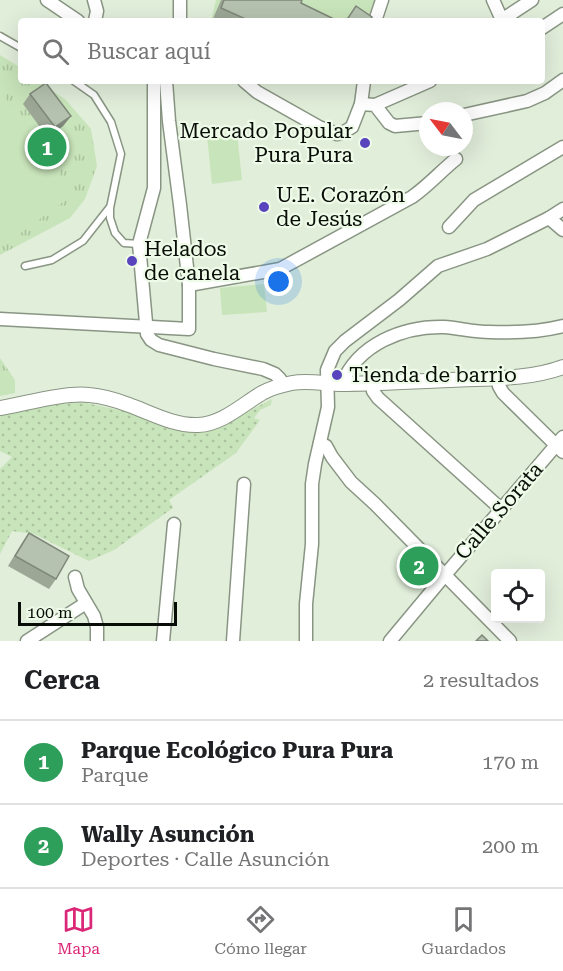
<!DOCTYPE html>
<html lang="es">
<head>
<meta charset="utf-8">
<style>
  body { margin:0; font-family:"Roboto Serif",serif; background:#f6f6f6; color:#202124 }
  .controls { position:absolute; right:18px; bottom:18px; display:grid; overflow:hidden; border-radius:6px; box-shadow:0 6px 24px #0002 }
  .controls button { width:54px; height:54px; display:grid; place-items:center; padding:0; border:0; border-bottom:2px solid #e0e0e0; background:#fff; color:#202124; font:30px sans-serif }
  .compass { position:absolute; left:419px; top:102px; width:54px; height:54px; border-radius:50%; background:#fff; box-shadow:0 6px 24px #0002; rotate:302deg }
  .scale { position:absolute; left:18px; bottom:15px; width:159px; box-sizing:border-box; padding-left:6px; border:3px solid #090d07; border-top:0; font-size:16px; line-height:21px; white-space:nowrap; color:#090d07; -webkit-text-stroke:4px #eefbe8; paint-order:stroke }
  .you { position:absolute; left:279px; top:282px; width:21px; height:21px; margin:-15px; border:4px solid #fff; border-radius:50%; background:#1a73e8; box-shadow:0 0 0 9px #1a73e833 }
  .badge { display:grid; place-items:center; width:39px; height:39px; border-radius:50%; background:#db2777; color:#fff; font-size:20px; font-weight:700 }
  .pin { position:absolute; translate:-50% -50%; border:3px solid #fff; box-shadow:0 2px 6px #0006 }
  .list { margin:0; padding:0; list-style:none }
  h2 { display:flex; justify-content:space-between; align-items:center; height:78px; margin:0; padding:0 24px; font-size:26px }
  h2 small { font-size:20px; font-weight:400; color:#757577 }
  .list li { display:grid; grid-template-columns:39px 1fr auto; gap:18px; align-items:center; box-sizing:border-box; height:84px; padding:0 24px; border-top:2px solid #e0e0e0 }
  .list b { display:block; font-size:22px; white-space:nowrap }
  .list p { margin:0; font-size:20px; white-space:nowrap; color:#757577 }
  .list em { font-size:20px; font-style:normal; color:#757577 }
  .icon { flex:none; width:33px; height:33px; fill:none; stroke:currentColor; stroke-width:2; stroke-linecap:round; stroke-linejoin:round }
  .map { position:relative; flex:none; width:563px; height:641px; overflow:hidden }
  .search { position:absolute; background:#fff; box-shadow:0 6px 24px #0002; left:18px; right:18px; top:18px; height:66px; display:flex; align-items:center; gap:15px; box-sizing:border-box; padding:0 21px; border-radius:6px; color:#757577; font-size:22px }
  .sheet { height:246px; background:#fff }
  nav { display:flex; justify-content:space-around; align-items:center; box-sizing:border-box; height:84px; border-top:2px solid #e0e0e0; background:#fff; font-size:16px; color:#757577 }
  nav a { display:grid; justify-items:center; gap:3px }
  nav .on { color:#db2777 }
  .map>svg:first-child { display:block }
  .grass { fill:url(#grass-dots) }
  .park { fill:url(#park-tufts) }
  .garden { fill:#c8e4ba }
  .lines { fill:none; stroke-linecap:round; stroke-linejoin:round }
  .service-casing { stroke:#899583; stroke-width:9 }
  .minor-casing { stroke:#899583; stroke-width:15 }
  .tertiary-casing { stroke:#899583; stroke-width:16 }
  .service { stroke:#fff; stroke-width:6 }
  .minor { stroke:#fff; stroke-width:12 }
  .tertiary { stroke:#fff; stroke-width:14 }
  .wall { fill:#9ca796 }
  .shaded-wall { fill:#7f887a }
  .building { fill:#b5c2af; stroke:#7f887a; stroke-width:1.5 }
  .poi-dot { fill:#5844bc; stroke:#eefbe8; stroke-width:2 }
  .labels { text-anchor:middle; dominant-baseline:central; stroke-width:4.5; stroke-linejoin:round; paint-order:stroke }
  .poi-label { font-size:21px; fill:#090d07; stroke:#eefbe8; text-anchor:start }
  .street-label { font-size:21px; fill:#090d07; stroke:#eefbe8 }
</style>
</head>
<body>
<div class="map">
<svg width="563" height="641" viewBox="0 0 563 641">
  <defs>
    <pattern id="grass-dots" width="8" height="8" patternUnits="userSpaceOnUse" patternTransform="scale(1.5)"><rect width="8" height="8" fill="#c8e4ba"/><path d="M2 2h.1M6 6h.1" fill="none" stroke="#aac29e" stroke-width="1.8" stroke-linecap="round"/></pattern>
    <pattern id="park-tufts" width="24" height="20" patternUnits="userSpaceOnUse" patternTransform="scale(1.5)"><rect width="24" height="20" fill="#c8e4ba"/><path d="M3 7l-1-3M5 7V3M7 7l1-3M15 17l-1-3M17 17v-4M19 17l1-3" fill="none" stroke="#aac29e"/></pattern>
  </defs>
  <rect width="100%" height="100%" fill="#e1eeda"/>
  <!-- grass -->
  <path class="grass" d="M272,399L271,405L260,410L254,418L260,420L236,453L169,500L173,508L114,550L89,561L34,534L12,531L0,554V469L12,457L0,451V413L29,407L81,402L129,412L175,428L195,433L214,430Z"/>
  <!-- park -->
  <g class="park">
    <path d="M0,55L21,68V81H39L66,100L91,129L97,166L85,199L70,218L0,255Z"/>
    <path d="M0,358L15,380V393L0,396Z"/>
  </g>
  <!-- garden -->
  <g class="garden">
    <path d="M216,0H374L367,21H211Z"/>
    <path d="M0,91L74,194L0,248Z"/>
    <path d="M237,133L242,180L212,184L207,136Z"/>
    <path d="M264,284L267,312L222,315L220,288Z"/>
  </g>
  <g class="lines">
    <!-- service casing -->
    <g class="service-casing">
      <g id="service">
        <path d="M0,36L21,48"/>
        <path d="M74,81L94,95L111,122L121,154L110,208V218L115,233L124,243L139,244"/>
        <path d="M25,266L52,260L83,241L109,208"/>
      </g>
    </g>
    <!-- minor casing -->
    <g class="minor-casing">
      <g id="minor">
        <path d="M47,0L78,21"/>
        <path d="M94,0L97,11L95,21"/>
        <path d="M180,0V21"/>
        <path d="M493,0L502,20"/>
        <path d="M375,21L382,0"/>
        <path d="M500,21L532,0"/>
        <path d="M542,28L563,14"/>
        <path d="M154,81V188L139,244L147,334L151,340L159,345L214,359L263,369L275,374L280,379L283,385"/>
        <path d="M244,81L257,92L319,127L337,134L344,132L352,127L361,104L364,81"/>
        <path d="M361,104L375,105L389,123L395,126L428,123"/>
        <path d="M375,105L430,81"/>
        <path d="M464,115L527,101L545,93L563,80"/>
        <path d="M549,218L563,230"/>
        <path d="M449,227L474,200L563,147"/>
        <path d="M189,285L280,269L412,197C428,186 441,171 456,159"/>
        <path d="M0,319L189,329V285L180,205L169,121L166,81"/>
        <path d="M498,378L499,386L503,393L563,452"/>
        <path d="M372,383L373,391L378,398L501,509"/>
        <path d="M342,384C358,344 403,326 444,327C459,328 474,332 490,332C515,333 539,332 563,326"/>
        <path d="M320,443L326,446L332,457L351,482L375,504L510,641"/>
        <path d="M75,577L78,589L94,616L97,627V641"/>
        <path d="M27,641L86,603"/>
        <path d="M163,641L174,524"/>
        <path d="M233,641L244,484"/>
        <path d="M306,641V604L312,544V484L315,464L328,407L327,370L335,351L345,341L399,300L438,266L487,249L549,218L563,209"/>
        <path d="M390,641L445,575L563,437"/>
      </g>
    </g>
    <!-- tertiary casing -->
    <g class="tertiary-casing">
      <path id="tertiary" d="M0,408C24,404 66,392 89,395C103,396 116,400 129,405C151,413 174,426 198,425C222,424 242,405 262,393C271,388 282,385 292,383C308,380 326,384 342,384C378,384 415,381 451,380C488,378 528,380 563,367"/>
    </g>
    <!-- service -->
    <use href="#service" class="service"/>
    <!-- minor -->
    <use href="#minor" class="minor"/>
    <!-- tertiary -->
    <use href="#tertiary" class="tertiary"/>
  </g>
  <!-- wall -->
  <g class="wall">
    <path d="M221,0H302L301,3L338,21H212Z"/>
    <path d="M30,94L71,116L63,126L48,138L23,104Z"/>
    <path d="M29,533L56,579L49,589L8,566L22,543Z"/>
  </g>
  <!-- shaded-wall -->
  <path class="shaded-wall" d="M71,116L63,126L48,138L55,127Z"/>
  <!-- building -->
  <g class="building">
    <path d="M224,0H302L301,3L338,21H250L221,8Z"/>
    <path d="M356,6L372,17L370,21H346Z"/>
    <path d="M46,83L71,116L55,127L30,94Z"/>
    <path d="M29,533L69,556L56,579L15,556Z"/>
    <path d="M482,635L488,641H476Z"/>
  </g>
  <!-- markers -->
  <g class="poi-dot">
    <circle cx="365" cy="143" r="6"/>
    <circle cx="264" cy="207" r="6"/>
    <circle cx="132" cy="261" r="6"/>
    <circle cx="337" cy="375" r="6"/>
  </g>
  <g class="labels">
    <!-- poi labels -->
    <g class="poi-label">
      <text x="353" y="131" text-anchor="end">Mercado Popular<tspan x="353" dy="24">Pura Pura</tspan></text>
      <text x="276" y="195">U.E. Corazón<tspan x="276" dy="24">de Jesús</tspan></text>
      <text x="144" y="249">Helados<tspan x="144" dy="24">de canela</tspan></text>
      <text x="349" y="375">Tienda de barrio</text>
    </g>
    <!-- street labels -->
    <g class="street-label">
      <text transform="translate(499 511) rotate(-49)">Calle Sorata</text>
    </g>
  </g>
</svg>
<div class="controls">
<button><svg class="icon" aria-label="locate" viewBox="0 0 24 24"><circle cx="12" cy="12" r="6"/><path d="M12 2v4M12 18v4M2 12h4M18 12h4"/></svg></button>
</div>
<svg class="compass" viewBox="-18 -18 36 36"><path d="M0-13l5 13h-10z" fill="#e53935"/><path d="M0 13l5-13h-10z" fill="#757577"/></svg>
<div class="scale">100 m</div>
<div class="you"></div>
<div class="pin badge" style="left:47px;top:147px;background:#2e9e5b">1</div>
<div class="pin badge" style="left:419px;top:566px;background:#2e9e5b">2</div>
<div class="search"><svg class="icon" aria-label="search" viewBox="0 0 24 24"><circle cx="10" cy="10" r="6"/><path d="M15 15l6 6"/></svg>Buscar aquí</div>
</div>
<section class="sheet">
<h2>Cerca<small>2 resultados</small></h2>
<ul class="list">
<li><span class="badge" style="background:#2e9e5b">1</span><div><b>Parque Ecológico Pura Pura</b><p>Parque</p></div><em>170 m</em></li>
<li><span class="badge" style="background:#2e9e5b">2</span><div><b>Wally Asunción</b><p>Deportes · Calle Asunción</p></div><em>200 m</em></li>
</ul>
</section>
<nav>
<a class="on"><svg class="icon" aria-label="map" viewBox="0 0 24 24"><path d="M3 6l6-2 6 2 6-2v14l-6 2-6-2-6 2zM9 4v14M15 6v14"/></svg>Mapa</a>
<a><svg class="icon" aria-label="directions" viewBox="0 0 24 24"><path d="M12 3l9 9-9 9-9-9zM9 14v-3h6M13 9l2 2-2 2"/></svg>Cómo llegar</a>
<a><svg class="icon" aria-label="saved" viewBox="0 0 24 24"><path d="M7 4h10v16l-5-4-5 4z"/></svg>Guardados</a>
</nav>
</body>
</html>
